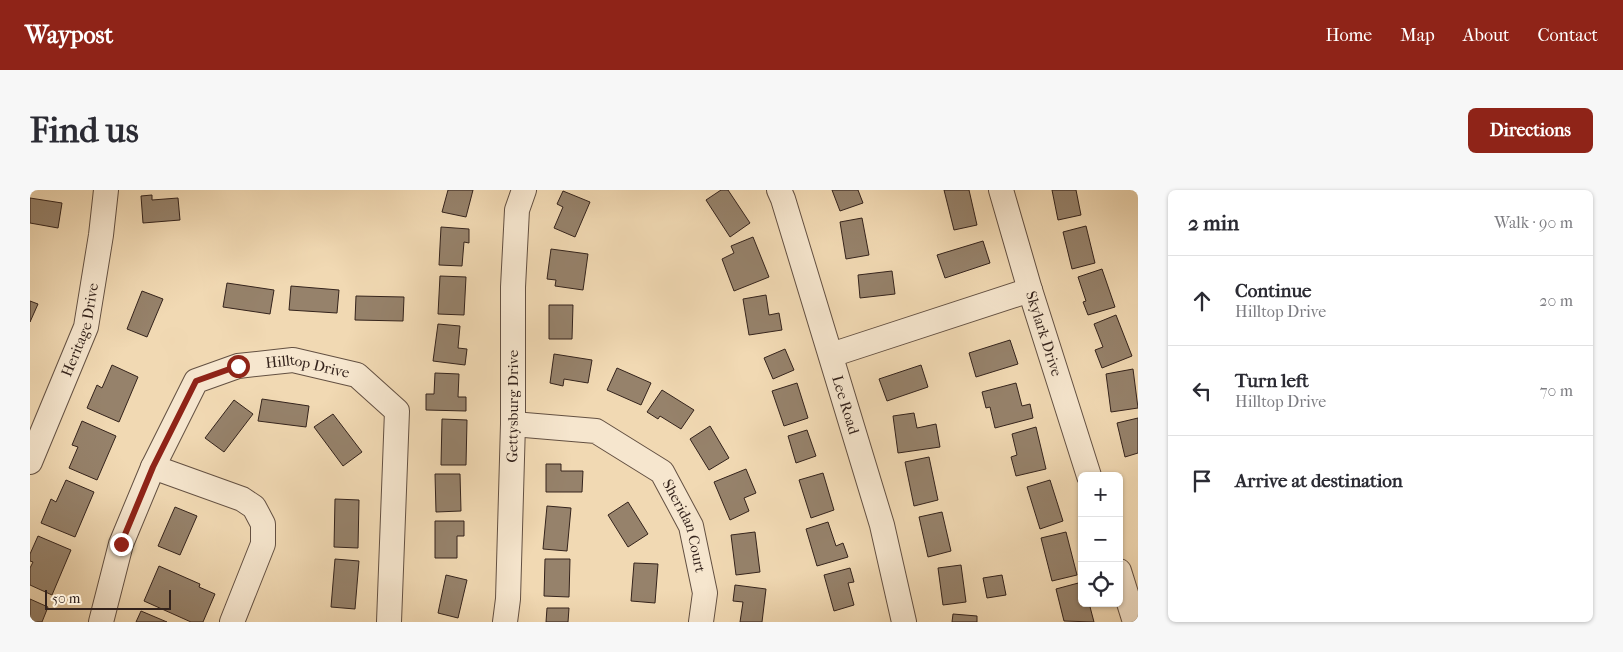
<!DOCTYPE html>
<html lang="en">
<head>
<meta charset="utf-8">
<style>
  body { margin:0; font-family:"IM FELL French Canon",serif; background:#f7f7f7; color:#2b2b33 }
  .controls { position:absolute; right:15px; bottom:15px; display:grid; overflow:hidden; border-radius:8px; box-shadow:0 1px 4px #0004 }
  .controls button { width:45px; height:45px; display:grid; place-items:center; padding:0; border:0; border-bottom:1px solid #e1e1e2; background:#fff; color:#2b2b33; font:25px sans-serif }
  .scale { position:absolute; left:15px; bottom:12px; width:126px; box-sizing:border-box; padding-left:5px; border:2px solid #34231c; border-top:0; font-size:14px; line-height:18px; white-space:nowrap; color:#34231c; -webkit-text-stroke:4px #f6e6ce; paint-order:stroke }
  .stop { position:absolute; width:15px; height:15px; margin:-11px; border:4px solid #8f2418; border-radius:50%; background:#fff }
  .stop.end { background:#8f2418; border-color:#fff; box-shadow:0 1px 5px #0008 }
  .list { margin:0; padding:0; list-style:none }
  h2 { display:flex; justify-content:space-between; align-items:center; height:65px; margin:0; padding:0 20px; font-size:21px }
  h2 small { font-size:16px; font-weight:400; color:#7c7c81 }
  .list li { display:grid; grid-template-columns:32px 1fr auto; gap:15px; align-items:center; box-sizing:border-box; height:90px; padding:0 20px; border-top:1px solid #e1e1e2 }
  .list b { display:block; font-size:19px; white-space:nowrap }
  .list p { margin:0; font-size:16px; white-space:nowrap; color:#7c7c81 }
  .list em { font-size:16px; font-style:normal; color:#7c7c81 }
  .icon { flex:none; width:28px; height:28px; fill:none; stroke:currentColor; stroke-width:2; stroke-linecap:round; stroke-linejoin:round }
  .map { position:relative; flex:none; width:1108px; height:432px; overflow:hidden; border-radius:8px }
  header { display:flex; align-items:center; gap:30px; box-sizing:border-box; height:70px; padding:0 25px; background:#8f2418; color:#fff }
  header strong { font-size:24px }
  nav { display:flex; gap:28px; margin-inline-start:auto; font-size:18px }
  .intro { display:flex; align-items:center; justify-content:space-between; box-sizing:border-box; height:120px; padding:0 30px }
  h1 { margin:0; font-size:35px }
  .button { padding:12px 22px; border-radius:8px; background:#8f2418; color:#fff; font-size:18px; font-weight:700 }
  main { display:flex; gap:30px; padding:0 30px }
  aside { flex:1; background:#fff; border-radius:8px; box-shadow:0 1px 4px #0004 }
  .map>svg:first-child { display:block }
  .building { fill:#96826b; stroke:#34231c }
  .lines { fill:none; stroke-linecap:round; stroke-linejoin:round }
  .minor-casing { stroke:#635042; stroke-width:26 }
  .minor { stroke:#f6e6ce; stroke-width:24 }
  .route { stroke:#8f2418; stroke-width:6 }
  .labels { text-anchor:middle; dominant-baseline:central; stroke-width:5; stroke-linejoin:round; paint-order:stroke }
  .street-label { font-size:15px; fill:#34231c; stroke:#f6e6ce }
</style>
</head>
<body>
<header>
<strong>Waypost</strong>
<nav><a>Home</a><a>Map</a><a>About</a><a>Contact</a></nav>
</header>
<div class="intro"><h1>Find us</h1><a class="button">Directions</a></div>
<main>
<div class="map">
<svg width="1108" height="432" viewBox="0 0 1108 432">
  <rect width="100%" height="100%" fill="#f1d9b3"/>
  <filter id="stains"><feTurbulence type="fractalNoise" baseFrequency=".004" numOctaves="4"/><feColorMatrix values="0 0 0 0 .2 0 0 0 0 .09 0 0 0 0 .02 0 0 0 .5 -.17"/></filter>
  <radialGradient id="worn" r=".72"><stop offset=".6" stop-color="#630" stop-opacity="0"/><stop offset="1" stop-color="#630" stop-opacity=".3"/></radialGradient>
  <!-- building -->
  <g class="building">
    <path d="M418,0H443L436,27L412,22Z"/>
    <path d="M691,0H698L720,33L700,47L676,10Z"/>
    <path d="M802,0H828L833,13L810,21Z"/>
    <path d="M914,0H939L947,35L924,40Z"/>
    <path d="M1022,0H1046L1051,25L1028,30Z"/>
    <path d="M533,1L560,12L545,47L524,38L533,17L527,14Z"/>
    <path d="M122,5V10L148,8L150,30L113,33L111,6Z"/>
    <path d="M0,8L32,13L28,38L0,33Z"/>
    <path d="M832,28L839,65L816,69L810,32Z"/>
    <path d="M1056,36L1065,73L1042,79L1033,42Z"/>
    <path d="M411,37L439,39V53L434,52L432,76L409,75Z"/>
    <path d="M723,47L739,87L704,101L692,69L704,63L701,56Z"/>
    <path d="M953,51L960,73L915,88L907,65Z"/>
    <path d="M521,59L558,64L553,100L525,96L526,90L517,89Z"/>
    <path d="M1072,79L1085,117L1058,125L1053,112L1056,111L1048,87Z"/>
    <path d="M862,81L865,104L830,108L828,85Z"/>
    <path d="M410,86L436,87L434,125L408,124Z"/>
    <path d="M197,93L244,100L240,124L193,117Z"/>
    <path d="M261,96L309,100L307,123L259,120Z"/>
    <path d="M112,101L133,109L117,147L97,139Z"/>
    <path d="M736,105L739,125L749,123L752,140L719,145L713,109Z"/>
    <path d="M326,106L374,107L373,131L325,130Z"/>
    <path d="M0,111L8,114L0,132Z"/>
    <path d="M519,115H543L542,149H519Z"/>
    <path d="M1086,125L1102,166L1072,178L1065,160L1073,157L1064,134Z"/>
    <path d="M408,134L430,136L428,158L437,159L435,175L403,171Z"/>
    <path d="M980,150L988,174L946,187L939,163Z"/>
    <path d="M755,159L764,180L743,189L734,168Z"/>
    <path d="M524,164L562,170L558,193L534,189L533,196L520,193Z"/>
    <path d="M82,175L108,187L89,232L57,218L67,195L72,198Z"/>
    <path d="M891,175L898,197L857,211L849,189Z"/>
    <path d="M587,178L621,193L611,215L577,200Z"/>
    <path d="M1103,179L1108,218L1081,222L1076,184Z"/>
    <path d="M405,183L429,184L428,207H436V221L396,220V204H404Z"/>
    <path d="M767,193L778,228L754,236L742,201Z"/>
    <path d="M986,193L992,216L1000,214L1003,228L965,238L960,217L956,218L952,202Z"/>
    <path d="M632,200L664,220L651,239L630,226L628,229L617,222Z"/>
    <path d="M232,209L279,216L276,237L228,231Z"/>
    <path d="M204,210L223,224L194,262L175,248Z"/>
    <path d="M884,223L887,238L906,234L910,257L868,263L863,226Z"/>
    <path d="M303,224L332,262L313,276L284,237Z"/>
    <path d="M1108,228V263L1095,267L1087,233Z"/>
    <path d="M412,229L437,230L436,275H411Z"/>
    <path d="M52,231L86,246L67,290L39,278L48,257L42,255Z"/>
    <path d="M680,236L699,268L679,280L660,249Z"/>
    <path d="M1006,237L1016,279L986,286L981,267L987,265L982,244Z"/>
    <path d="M777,240L786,266L766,273L758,246Z"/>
    <path d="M899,267L908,310L884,316L875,272Z"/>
    <path d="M516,274H531V281H553L552,302H516Z"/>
    <path d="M716,279L726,303L714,308L719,321L700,330L684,292Z"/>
    <path d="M793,283L804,320L781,328L769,290Z"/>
    <path d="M405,284H430L431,321L406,322Z"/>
    <path d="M36,290L64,302L45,347L11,333L21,309L26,312Z"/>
    <path d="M1020,290L1033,331L1010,339L997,297Z"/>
    <path d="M305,309L329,310L328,358L304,357Z"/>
    <path d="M598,312L618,344L598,357L578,325Z"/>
    <path d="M517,316L541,318L537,361L513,359Z"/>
    <path d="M145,317L167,326L150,365L128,356Z"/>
    <path d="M912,322L921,361L898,367L889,327Z"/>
    <path d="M405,331H434V346H427V368H405Z"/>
    <path d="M798,332L806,356L813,353L818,367L787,376L776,339Z"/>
    <path d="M725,342L730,382L706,385L701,345Z"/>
    <path d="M1036,342L1047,385L1022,391L1011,348Z"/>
    <path d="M8,346L41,360L22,405L0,395V378L3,372L0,371V364Z"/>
    <path d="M305,369L329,371L325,419L301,417Z"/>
    <path d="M515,369H540L539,407L514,406Z"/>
    <path d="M604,373L628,374L625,413L601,411Z"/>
    <path d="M931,375L936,412L913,415L908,378Z"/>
    <path d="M129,376L170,394L169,397L185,404L173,432H161L114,411Z"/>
    <path d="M820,378L824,392L818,393L824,415L804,421L794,385Z"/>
    <path d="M416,385L437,390L428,428L408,423Z"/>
    <path d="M972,385L976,405L957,408L953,388Z"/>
    <path d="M1052,392V413H1059L1064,432L1034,431L1026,399Z"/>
    <path d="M705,395L736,399L732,432H710L713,412L703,411Z"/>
    <path d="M0,409L18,417L12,432H0Z"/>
    <path d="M517,418H539L538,432H516Z"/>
    <path d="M111,421L137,432H106Z"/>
    <path d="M923,424L947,426V432H922Z"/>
  </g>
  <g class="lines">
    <!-- minor casing -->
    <g class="minor-casing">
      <g id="minor">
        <path id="s1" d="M749,0L753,9L852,335L874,432"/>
        <path id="s2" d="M971,0L1000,100L1059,286"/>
        <path d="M801,165L1000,100"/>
        <path id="s3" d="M483,234L566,241L632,282L661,336L675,403L671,432"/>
        <path id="s4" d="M0,272L56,137L71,45L76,0"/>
        <path d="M123,277L212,309L224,317L233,334V354L202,432"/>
        <path d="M1089,381L1105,432"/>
        <path id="s5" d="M71,432L91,354L123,277L166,191L208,176L263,170L327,185L367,221L359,432"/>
        <path id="s6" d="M475,432L478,409L483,234V97L487,20L494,0"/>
      </g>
    </g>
    <!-- minor -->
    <use href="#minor" class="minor"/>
  </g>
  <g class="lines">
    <!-- route -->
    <path class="route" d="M91,354L123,277L166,191L208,176"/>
  </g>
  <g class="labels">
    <!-- street labels -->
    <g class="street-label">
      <text stroke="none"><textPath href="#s4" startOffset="142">Heritage Drive</textPath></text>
      <text stroke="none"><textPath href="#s2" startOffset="150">Skylark Drive</textPath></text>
      <text stroke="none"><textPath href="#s5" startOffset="375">Hilltop Drive</textPath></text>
      <text stroke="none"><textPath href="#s6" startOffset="216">Gettysburg Drive</textPath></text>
      <text stroke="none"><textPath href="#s1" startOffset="225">Lee Road</textPath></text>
      <text stroke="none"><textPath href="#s3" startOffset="220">Sheridan Court</textPath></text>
    </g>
  </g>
  <rect width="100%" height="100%" filter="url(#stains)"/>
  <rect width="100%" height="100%" fill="url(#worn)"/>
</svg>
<div class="controls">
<button>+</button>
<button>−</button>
<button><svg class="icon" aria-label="locate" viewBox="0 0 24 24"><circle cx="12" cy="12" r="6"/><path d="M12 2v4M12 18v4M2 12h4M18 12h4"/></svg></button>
</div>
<div class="scale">50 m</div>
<div class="stop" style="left:208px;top:176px"></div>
<div class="stop end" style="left:91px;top:354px"></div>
</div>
<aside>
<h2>2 min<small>Walk · 90 m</small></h2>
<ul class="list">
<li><svg class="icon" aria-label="ahead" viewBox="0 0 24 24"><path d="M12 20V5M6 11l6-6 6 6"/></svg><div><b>Continue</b><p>Hilltop Drive</p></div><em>20 m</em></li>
<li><svg class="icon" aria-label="left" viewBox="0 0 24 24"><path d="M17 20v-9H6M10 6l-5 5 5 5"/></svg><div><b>Turn left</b><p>Hilltop Drive</p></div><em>70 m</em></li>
<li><svg class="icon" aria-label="arrive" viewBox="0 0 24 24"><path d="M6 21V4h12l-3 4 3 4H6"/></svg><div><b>Arrive at destination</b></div></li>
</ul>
</aside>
</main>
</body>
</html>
